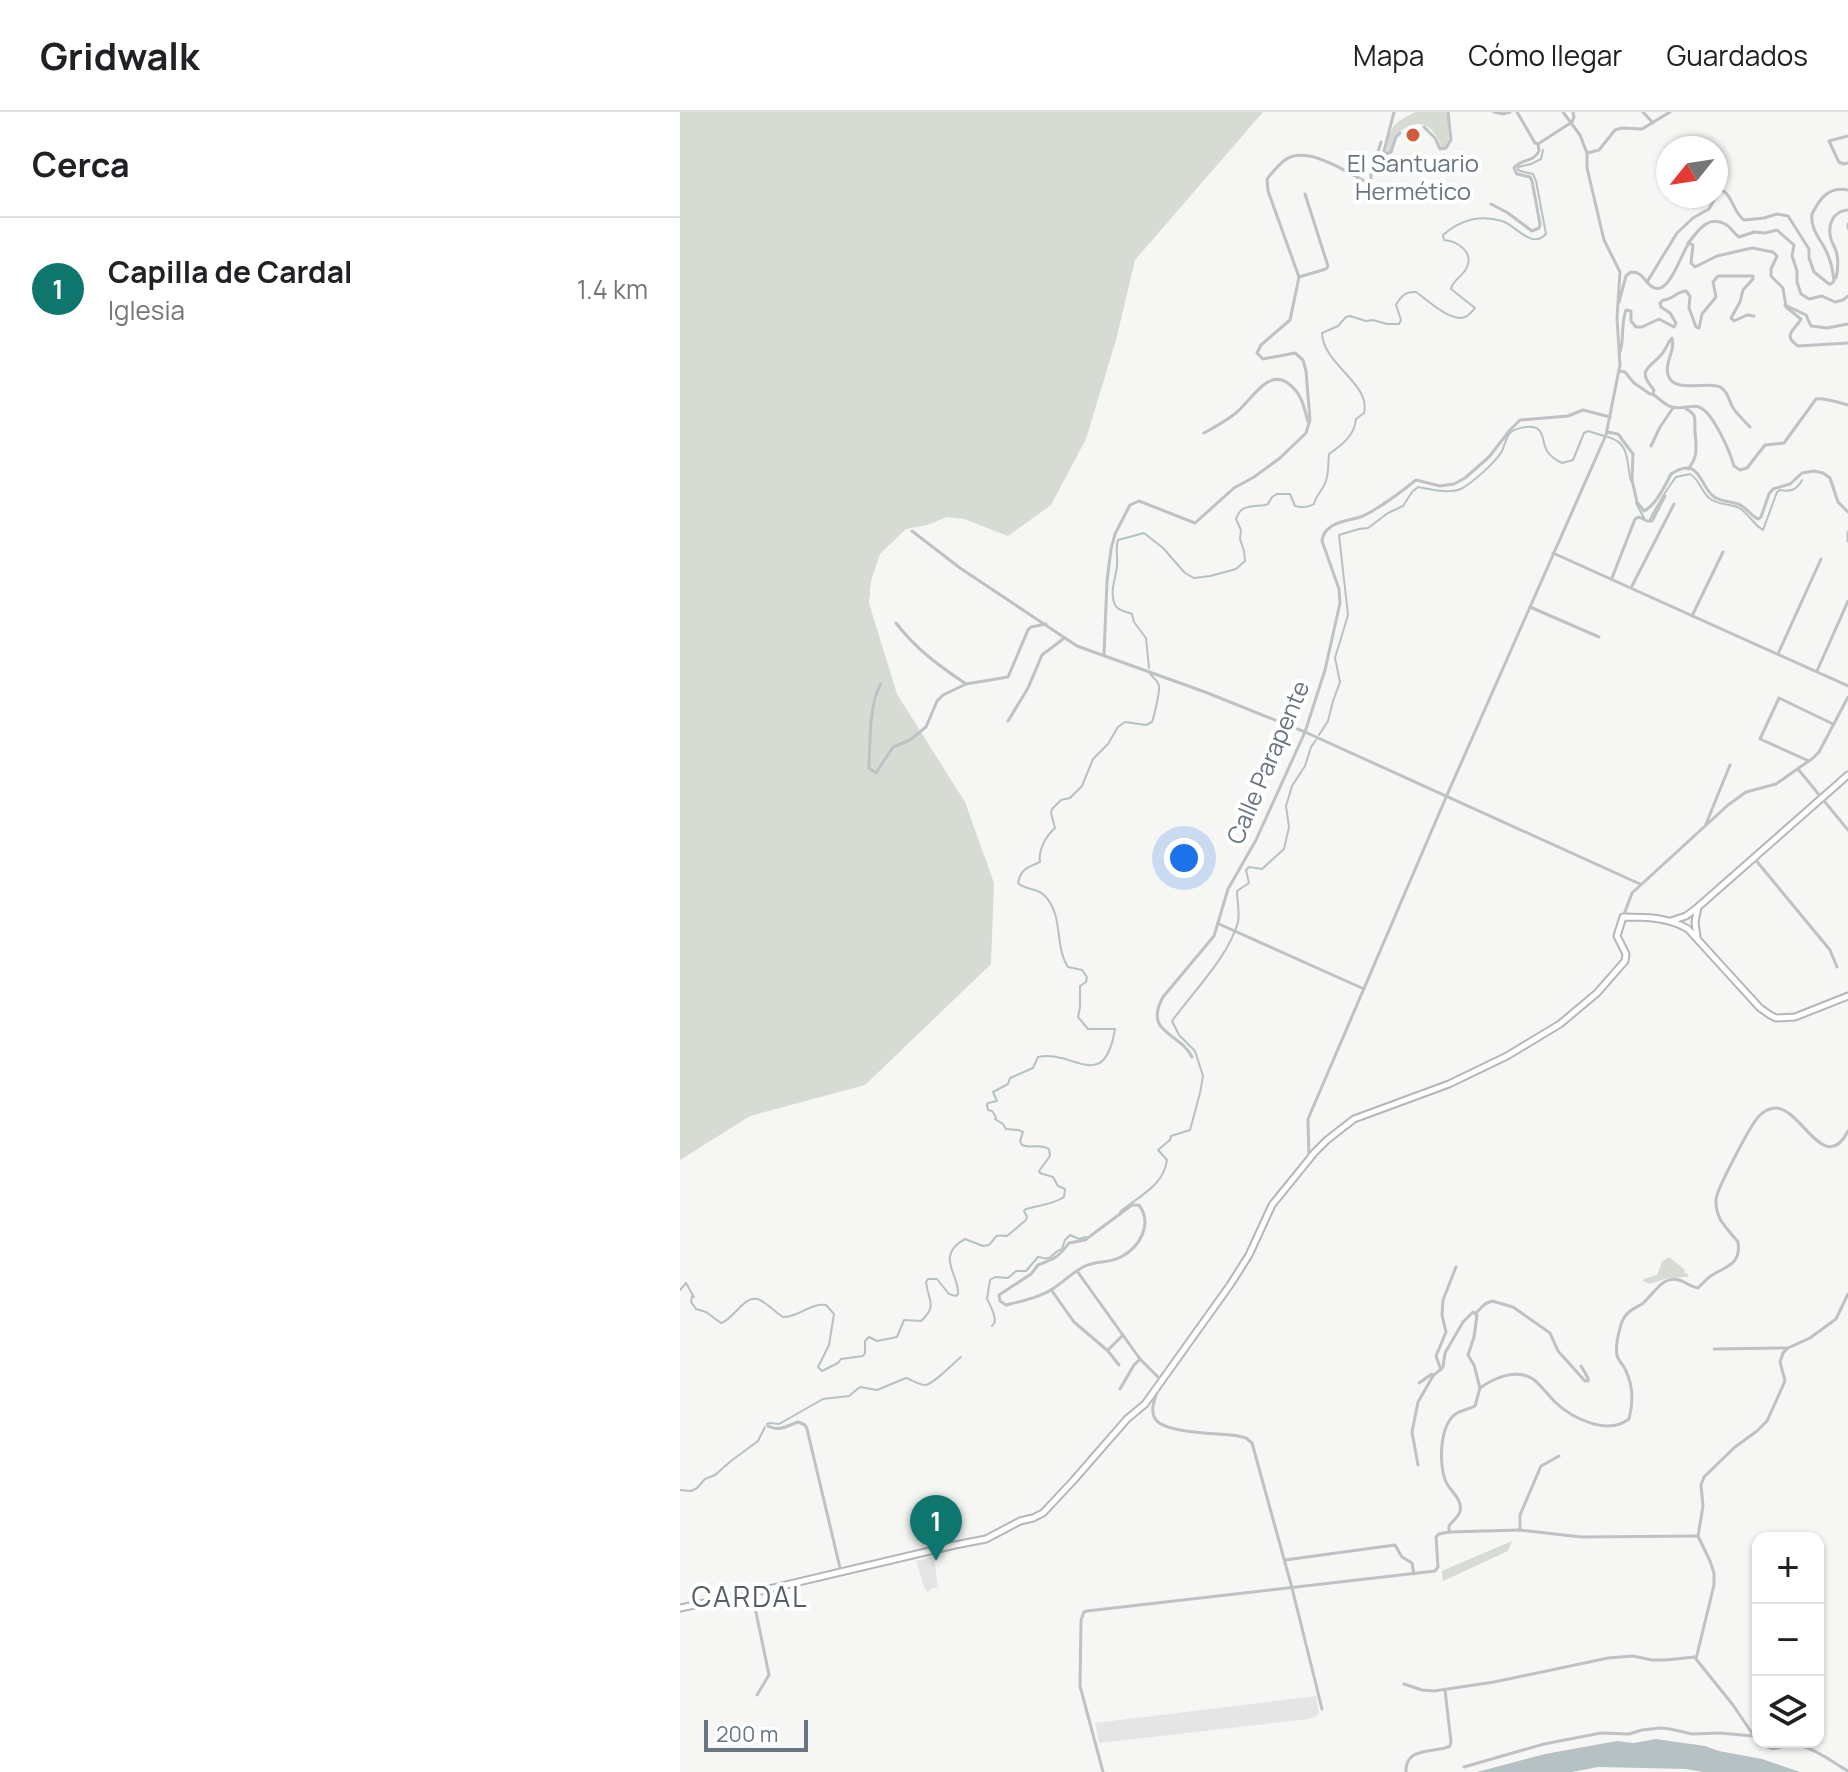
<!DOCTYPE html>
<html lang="es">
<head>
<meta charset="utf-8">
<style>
  body { margin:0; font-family:Manrope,sans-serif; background:#f2f2f2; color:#202124 }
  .controls { position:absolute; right:24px; bottom:24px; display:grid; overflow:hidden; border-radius:16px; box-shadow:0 2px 6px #0004 }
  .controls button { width:72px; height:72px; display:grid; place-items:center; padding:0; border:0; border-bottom:2px solid #e0e0e0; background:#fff; color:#202124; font:40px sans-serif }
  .compass { position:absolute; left:976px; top:24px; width:72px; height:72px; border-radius:50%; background:#fff; box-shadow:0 2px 6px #0004; rotate:240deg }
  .scale { position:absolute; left:24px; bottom:20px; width:104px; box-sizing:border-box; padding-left:8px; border:4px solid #697681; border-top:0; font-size:22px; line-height:28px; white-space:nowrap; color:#697681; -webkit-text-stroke:6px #fff; paint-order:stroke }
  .you { position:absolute; left:504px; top:746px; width:28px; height:28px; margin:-20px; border:6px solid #fff; border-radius:50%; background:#1a73e8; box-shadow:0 0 0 12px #1a73e833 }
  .badge { display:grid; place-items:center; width:52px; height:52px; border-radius:50%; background:#0f766e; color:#fff; font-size:26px; font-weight:700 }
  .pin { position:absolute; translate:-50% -66px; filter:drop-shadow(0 2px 4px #0008) }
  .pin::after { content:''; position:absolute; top:42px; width:28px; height:24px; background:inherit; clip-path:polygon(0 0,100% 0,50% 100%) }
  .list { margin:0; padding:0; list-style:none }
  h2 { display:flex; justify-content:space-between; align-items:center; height:104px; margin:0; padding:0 32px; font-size:34px }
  h2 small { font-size:26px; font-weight:400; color:#757577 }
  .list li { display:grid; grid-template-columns:52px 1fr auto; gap:24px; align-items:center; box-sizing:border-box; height:144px; padding:0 32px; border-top:2px solid #e0e0e0 }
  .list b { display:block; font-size:30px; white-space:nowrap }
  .list p { margin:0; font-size:26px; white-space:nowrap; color:#757577 }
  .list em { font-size:26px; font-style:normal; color:#757577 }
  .icon { flex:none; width:44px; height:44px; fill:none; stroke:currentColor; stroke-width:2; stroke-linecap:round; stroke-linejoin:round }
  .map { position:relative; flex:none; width:1168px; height:1660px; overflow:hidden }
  header { display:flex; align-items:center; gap:48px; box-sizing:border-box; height:112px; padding:0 40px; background:#fff; border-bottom:2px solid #e0e0e0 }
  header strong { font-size:38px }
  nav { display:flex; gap:44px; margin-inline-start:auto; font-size:28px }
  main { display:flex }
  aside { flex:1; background:#fff }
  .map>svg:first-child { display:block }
  .built { fill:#e4e5e4 }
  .green { fill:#d6dbd3 }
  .water { fill:#b6c1c4 }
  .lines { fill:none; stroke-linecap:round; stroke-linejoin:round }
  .stream { stroke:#b6c1c4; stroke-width:2 }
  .secondary-casing { stroke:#b3b7bb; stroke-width:9 }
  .street { stroke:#bec2c5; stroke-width:3 }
  .secondary { stroke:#fff; stroke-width:5 }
  .poi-dot { fill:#ce5d3c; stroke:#fff; stroke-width:3 }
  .labels { text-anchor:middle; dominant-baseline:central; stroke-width:8; stroke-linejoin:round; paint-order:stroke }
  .poi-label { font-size:24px; fill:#697681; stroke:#fff }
  .street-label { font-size:24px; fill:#697681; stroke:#fff }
  .quarter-label { font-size:28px; letter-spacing:2px; fill:#565f67; stroke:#fff }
</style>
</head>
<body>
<header>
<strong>Gridwalk</strong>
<nav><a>Mapa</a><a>Cómo llegar</a><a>Guardados</a></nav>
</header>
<main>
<aside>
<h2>Cerca<small></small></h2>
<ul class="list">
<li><span class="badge">1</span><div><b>Capilla de Cardal</b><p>Iglesia</p></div><em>1.4 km</em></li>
</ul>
</aside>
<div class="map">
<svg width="1168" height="1660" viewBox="0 0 1168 1660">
  <rect width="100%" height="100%" fill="#f6f6f4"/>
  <!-- built -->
  <g class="built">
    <path d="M254,1444L258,1475L250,1477L248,1481L244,1475L236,1449Z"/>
    <path d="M636,1584L639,1601L637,1604L628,1607L419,1631L415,1611Z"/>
  </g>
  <!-- green -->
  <g class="green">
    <path d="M0,0H583L455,148L436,228L406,327L371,393L328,424L284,407L267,405L247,413L226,417L200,442L191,469L189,491L217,582L285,690L314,771L311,852L185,973L70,1004L0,1048Z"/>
    <path d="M735,0H766L768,4L769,30L764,36H761C756,15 739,3 720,20C716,24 713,33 711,38L708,40L706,39C711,13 712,12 735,0Z"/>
    <path d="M989,1145L1005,1158L1004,1161H1007L1009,1165L988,1166L970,1172L963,1169L964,1167L977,1163L982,1150Z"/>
    <path d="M832,1429L828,1439L763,1469L762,1459Z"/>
  </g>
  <!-- water -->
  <path class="water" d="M976,1627L1025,1634L1039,1639L1082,1647L1120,1660H1023L1006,1657L918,1655L892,1660H797L865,1642L937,1629L954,1631Z"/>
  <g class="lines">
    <!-- stream -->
    <g class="stream">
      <path d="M928,325C951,331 946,351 951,369"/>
      <path d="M956,391L964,406"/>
      <path d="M970,407C978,392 986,378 996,365L1010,362C1020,368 1021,379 1029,386C1038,394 1050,391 1059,396C1069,402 1073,412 1083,418L1097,380L1100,378C1110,380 1117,378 1122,368"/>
      <path d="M469,556L466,526L454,510L452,502C446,499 439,500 435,493C429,480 436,466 437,454C438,445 435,436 438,428L464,421L483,436L505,461L514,466L530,464L556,457L565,449L564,439L560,427L561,418L556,407C561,392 572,395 585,393L588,392L592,385L597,382H610L615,394C621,396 629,395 634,392C636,383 643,378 646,369C649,359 648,351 649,342C662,333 675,323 676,307L684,301C691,271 643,253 642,221L658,214L666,205L670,204L686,209L693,208L707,212H719L721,208L716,193C721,184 726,179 736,180C746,187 771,211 785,205C789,204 794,197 795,196L771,177C774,166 783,165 787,155C794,139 776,129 764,128L763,123C780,108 799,102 822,109C836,113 851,138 866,122L856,69L853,62L840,59L838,57V55L851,52L861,47L863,38"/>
      <path d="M639,623L648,609L653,589L660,570L655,546L668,503L659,423L679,417L688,416L708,401L723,394L732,380L738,375C750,377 769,382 781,377C792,371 816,350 822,339C824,334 826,327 829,322C834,316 852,312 858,317C868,325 857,339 882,351L893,348L904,321L908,319L924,324"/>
      <path d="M440,1100C457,1085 484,1074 487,1048L478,1038L490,1028L491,1024L510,1018L520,981L523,964L515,939L499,923L492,909C512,881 549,844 558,810C560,800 557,789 557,779L569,771L566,758L569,755L582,757L604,737L609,715L606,694L612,674L625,654L631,635L636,628"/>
      <path d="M0,1178L6,1171L14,1185L12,1184L11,1190L16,1197L26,1200L41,1211C55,1207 64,1181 80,1188C88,1192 95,1200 103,1205C119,1205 130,1191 146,1193L154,1202L149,1233L138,1255L142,1259L158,1251L161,1247L183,1244L185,1241V1229L189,1225L197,1229L217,1225L224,1208L241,1209C258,1194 248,1188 246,1170L248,1167H257L269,1182L276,1184L278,1182C280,1163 254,1144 285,1127L303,1134L309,1133C317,1125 313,1122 327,1124L346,1108L347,1105L344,1099L346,1097C359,1093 372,1093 384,1085L385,1077L378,1074L373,1065L360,1061L359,1059L370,1044L369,1037C359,1031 352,1037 342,1033L340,1029L343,1020L338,1018L326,1017L323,1012L315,1007L316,1005L312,999L308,998L307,993L308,991L317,989L313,980L328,972L330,966L353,956L358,945C393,937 424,983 435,917H408L398,905L400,895V874L406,870L407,865L402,858L388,855C374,834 384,804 365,784C357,775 346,779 338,771C341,756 349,755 360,750C358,738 366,724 375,716L371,701L372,697L381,688L390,686L402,674L413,647L428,632L438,615L445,610L466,613L472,610C474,604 480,580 479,574C478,569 474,566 470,562"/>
      <path d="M312,1214L315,1210C315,1201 311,1195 307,1187L310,1168L315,1165L328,1166L336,1159H346L358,1145C362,1145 365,1148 369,1146C374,1143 375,1139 382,1137L385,1128L390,1123L399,1127L406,1125"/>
      <path d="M87,1312L90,1311L99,1312L143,1287L169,1284L180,1275L197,1278L226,1266C232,1268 239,1273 245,1273C253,1273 273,1251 281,1245"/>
      <path d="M0,1378L11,1379L17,1376L25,1367L35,1363L51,1349L78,1329L85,1315"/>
    </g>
    <!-- secondary casing -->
    <g class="secondary-casing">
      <g id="secondary">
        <path d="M991,809L1006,804L1018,795L1168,663"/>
        <path d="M1017,825L1015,810L1018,795"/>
        <path d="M0,1496L72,1481L275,1433L306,1427L340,1409L353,1406L363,1401L393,1369L447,1307L465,1292L550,1173L569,1143L592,1093L635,1040L647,1028L674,1007L769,972L827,944L880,912L917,881L945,849L946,842L937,824L943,805C965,805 988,805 1008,817L1080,896L1090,903L1096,906L1115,905L1168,884"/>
      </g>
    </g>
    <!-- street -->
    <g class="street">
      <path d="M714,0L704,39L706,42L711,40L716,25L720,21"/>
      <path d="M814,0L823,2L830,0"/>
      <path d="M963,0L973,11"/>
      <path d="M744,15L755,26L760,37L766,36L771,28L768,0"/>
      <path d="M1168,24L1149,29L1156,44L1159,50L1164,52L1168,51"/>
      <path d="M858,32L892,10L894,5L893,0"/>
      <path d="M907,41L919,38L935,18L942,16L962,17L990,0"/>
      <path d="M811,92L828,101L852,119L859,116L860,112L852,69L850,65L837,62L834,56C841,47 854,50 859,39L858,32L855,31L837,0"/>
      <path d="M1168,112V116"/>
      <path d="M1008,131C1017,121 1027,102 1045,112C1051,115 1053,121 1059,125L1074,120L1085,121L1097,118L1114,133L1112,144L1117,159V170L1121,182L1129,187L1142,184L1155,190L1163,188L1168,184"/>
      <path d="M619,165L646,157L648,154L625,82"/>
      <path d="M1156,166C1158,157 1159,148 1156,139C1155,135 1152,131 1151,127C1147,113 1153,99 1168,98"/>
      <path d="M967,170L997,121L1013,106L1029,97L1038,81L1042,78C1053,84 1053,100 1064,108L1084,106L1097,102L1108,104L1129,137V146L1134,160L1149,172H1151L1154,169C1153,160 1151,149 1147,141C1141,127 1130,118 1132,102C1140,86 1149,74 1168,78"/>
      <path d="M939,190L946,164L951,160C963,160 963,168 971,174C988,188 1001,141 1009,131L1013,133L1011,151L1015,155L1037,144L1072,136L1093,140L1097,144L1091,157V164L1103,176L1106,195L1121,207C1116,217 1101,223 1118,234L1168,231"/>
      <path d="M1105,193L1126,203L1131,214L1147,216L1168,212"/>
      <path d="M939,242C945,231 940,214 946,198L951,199V209L956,215H962L979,207L994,215L996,211L990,201L981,195L980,191L983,188C993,188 997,179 1006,179L1010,184L1009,196L1016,215L1019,216L1022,202L1036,185L1033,170L1038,164H1073V167L1063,178L1060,190L1051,206L1054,209L1067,203L1074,204"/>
      <path d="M939,259L945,260L954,271L970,282H973L974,278C956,257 969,257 982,242C986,237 988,230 992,226C996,239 984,250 988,263C994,282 1026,269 1040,275C1048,279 1049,289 1053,296C1058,303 1064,309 1070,315"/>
      <path d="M973,282C985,292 990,298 1006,295C1012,295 1014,293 1019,295C1033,300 1050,340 1054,354L1060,358L1067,356L1085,333L1104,331L1136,287C1143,285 1160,291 1168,293"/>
      <path d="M1006,297C1018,303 1014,307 1015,319C1016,334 1019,344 1008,357"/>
      <path d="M927,320L938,322L953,342L952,368L957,390L964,399C975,394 985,374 991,362C1020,343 1020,374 1033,384C1040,390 1050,389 1058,392C1066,395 1070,403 1078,407L1081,405L1089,382L1093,377L1110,372L1122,361L1134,359L1143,361L1150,366L1158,390L1168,400"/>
      <path d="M524,321C535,315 546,309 556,301C571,289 588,255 609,272C622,282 624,295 628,310"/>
      <path d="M971,334L980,315L993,296"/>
      <path d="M232,419L280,456L397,534L525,580L625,620L960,772"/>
      <path d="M1168,420V429"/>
      <path d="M873,441L1168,574"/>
      <path d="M932,466L955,407L959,405L967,409H972L985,384"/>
      <path d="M952,474L994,392"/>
      <path d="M850,495L919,525"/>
      <path d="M1012,504L1043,440"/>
      <path d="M216,511C237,538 258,553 286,572"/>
      <path d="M1098,542L1141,447"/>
      <path d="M424,543L427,469L431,437L435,422L450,393L459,389L515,411L554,376L574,365L600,346L626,321L630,308L626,259L623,248L615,241L583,247L577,241L581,233L610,208L619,165L588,79L587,67C592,61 598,53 605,48C627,32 668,61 688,71L691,70V63L701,30"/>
      <path d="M1137,559L1168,489"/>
      <path d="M201,572C189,590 190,633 189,656L196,661L213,635L230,628L246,615L257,589L263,583L286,572L328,565L348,518L351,515L366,512"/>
      <path d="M328,609L348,576L362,543L383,527"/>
      <path d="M1129,649L1080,627L1099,586L1153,612"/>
      <path d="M1118,657L1168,718"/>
      <path d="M1026,712L1050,653"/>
      <path d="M1074,746L1150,838L1157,855"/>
      <path d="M943,805L952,781L1048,693L1066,680L1096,672L1133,646L1139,640L1168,585"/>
      <path d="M539,812L684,877"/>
      <path d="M512,945C500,920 463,922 483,885L534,824L548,777L576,728L625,620L645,558L660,491L659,477L642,429C643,421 646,418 652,414C662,408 673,408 683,404C700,396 721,380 736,368L760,374L774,372L785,366L809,345L830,318L840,308L888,304L903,298L930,305"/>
      <path d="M629,1047L628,1007L767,683L926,323L940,253L937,206L940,160L924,128L907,56V41L900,23L883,0"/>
      <path d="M452,1093H459C473,1112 460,1135 441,1145C430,1151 416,1149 405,1154C393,1160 384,1169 374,1176C361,1185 342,1189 326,1193L320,1189L319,1183L351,1162L358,1153C374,1147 379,1145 389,1131L405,1128Z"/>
      <path d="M397,1159L460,1247L454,1253L440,1277"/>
      <path d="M372,1179L394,1210L428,1239L439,1253"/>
      <path d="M796,1201L805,1192L812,1189L833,1195L870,1221L878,1239L905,1269H908V1266L901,1254"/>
      <path d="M429,1237L443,1223"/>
      <path d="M1034,1237L1106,1236"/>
      <path d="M460,1247L482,1269"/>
      <path d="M761,1258L756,1244L766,1220L762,1203L763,1188L776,1155"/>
      <path d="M739,1271L752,1262"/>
      <path d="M478,1277C475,1287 469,1299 476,1308C487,1322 541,1321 558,1324L566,1326L572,1331L612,1476L642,1597"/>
      <path d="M88,1314C99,1320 107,1314 118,1310L125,1313L127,1317L161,1460"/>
      <path d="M738,1353L732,1320L738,1290L753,1264L763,1255L765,1241L783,1210L793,1200L797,1203L794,1225L788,1243L794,1253L800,1276"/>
      <path d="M840,1418V1403L861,1354L879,1344"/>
      <path d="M769,1420V1414C772,1409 779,1405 780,1399C783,1389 772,1380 767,1372C758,1355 759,1312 777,1301C783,1298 789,1297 795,1294L800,1276C814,1266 836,1256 853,1267C861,1273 867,1282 875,1290C892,1306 927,1324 949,1307C953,1292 953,1274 946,1259C944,1253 938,1249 937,1243C935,1234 940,1208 947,1202C951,1197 957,1195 962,1192C974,1183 982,1161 1002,1169C1008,1172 1011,1175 1018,1176C1021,1173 1024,1170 1027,1167C1040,1155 1062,1156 1058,1130C1046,1115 1035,1107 1036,1087C1038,1075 1071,1012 1079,1004C1084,999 1089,996 1096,996C1121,996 1145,1065 1168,1019"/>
      <path d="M605,1448L715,1433L722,1445L732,1451L734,1462"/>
      <path d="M72,1481L89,1563L77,1583"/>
      <path d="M724,1572L742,1578L754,1579L814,1570L928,1546L953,1544L972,1548H986L1015,1545"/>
      <path d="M1078,1630L1053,1593L1016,1547L1034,1473V1461L1030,1449L1018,1424L1023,1394L1021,1373L1024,1365L1055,1335L1077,1319L1087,1309L1105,1269L1100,1250L1103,1241L1108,1236L1130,1226L1156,1207L1168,1182"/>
      <path d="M1079,1630C1098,1644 1099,1631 1115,1633C1134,1635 1152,1650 1168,1659"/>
      <path d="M784,1655L864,1632L921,1621L949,1622L962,1618L981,1616L990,1617L1012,1622L1040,1621L1073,1624"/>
      <path d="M423,1660L400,1574L401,1508L404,1500L407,1499L755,1459L758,1455L756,1425L759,1422L769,1420L840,1418L901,1425L1018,1424"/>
      <path d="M726,1660C725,1637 748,1640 765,1636L770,1634L771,1630L765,1578"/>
    </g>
    <!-- secondary -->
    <use href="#secondary" class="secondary"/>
  </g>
  <!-- markers -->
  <circle class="poi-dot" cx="733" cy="23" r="8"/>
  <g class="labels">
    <!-- poi labels -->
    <g class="poi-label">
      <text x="733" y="50">El Santuario<tspan x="733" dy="28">Hermético</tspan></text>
    </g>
    <!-- street labels -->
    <g class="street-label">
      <text transform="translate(587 650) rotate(-67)">Calle Parapente</text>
    </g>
    <!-- quarter labels -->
    <g class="quarter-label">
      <text x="70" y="1484">CARDAL</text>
    </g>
  </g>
</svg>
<div class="controls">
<button>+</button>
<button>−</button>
<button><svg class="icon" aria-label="layers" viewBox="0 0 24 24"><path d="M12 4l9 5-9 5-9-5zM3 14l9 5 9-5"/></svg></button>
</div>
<svg class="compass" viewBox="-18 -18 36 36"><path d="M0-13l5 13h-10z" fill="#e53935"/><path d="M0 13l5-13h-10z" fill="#757577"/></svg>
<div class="scale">200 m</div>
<div class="you"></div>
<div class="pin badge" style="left:256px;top:1449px">1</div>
</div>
</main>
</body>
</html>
